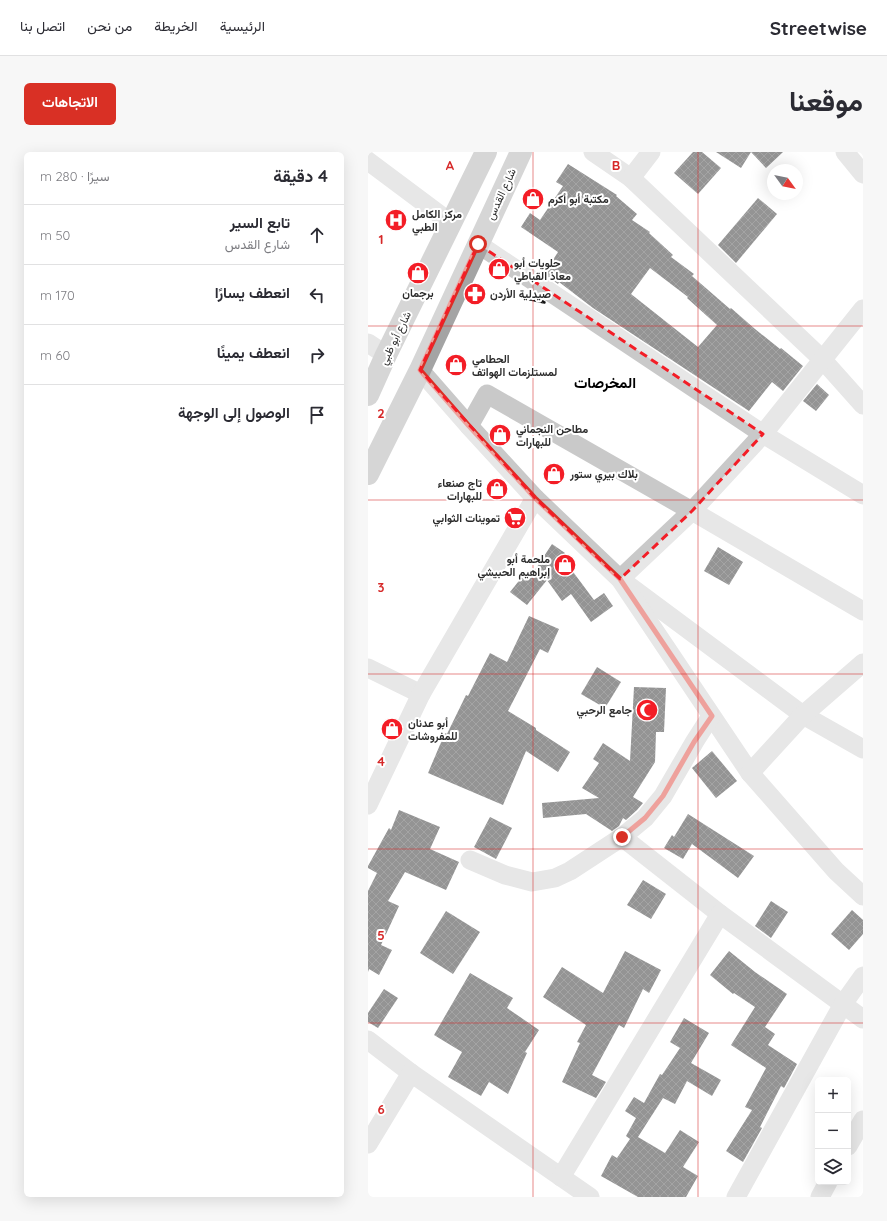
<!DOCTYPE html>
<html lang="ar">
<head>
<meta charset="utf-8">
<style>
  body { margin:0; font-family:Quicksand,Vazirmatn,sans-serif; background:#f7f7f7; color:#2b2b33; direction:rtl }
  .controls { position:absolute; right:12px; bottom:12px; display:grid; overflow:hidden; border-radius:6px; box-shadow:0 4px 16px #0002 }
  .controls button { width:36px; height:36px; display:grid; place-items:center; padding:0; border:0; border-bottom:1px solid #e1e1e2; background:#fff; color:#2b2b33; font:20px sans-serif }
  .compass { position:absolute; left:399px; top:12px; width:36px; height:36px; border-radius:50%; background:#fff; box-shadow:0 4px 16px #0002; rotate:123deg }
  .stop { position:absolute; width:12px; height:12px; margin:-9px; border:3px solid #d93025; border-radius:50%; background:#fff }
  .stop.end { background:#d93025; border-color:#fff; box-shadow:0 1px 4px #0008 }
  .list { margin:0; padding:0; list-style:none }
  h2 { display:flex; justify-content:space-between; align-items:center; height:52px; margin:0; padding:0 16px; font-size:17px }
  h2 small { font-size:13px; font-weight:400; color:#7c7c81 }
  .list li { display:grid; grid-template-columns:26px 1fr auto; gap:12px; align-items:center; box-sizing:border-box; height:60px; padding:0 16px; border-top:1px solid #e1e1e2 }
  .list b { display:block; font-size:15px; white-space:nowrap }
  .list p { margin:0; font-size:13px; white-space:nowrap; color:#7c7c81 }
  .list em { font-size:13px; font-style:normal; color:#7c7c81 }
  .icon { flex:none; width:22px; height:22px; fill:none; stroke:currentColor; stroke-width:2; stroke-linecap:round; stroke-linejoin:round }
  .map { position:relative; flex:none; width:495px; height:1045px; overflow:hidden; direction:ltr; border-radius:6px }
  header { display:flex; align-items:center; gap:24px; box-sizing:border-box; height:56px; padding:0 20px; background:#fff; border-bottom:1px solid #e1e1e2 }
  header strong { font-size:19px }
  nav { display:flex; gap:22px; margin-inline-start:auto; font-size:14px }
  .intro { display:flex; align-items:center; justify-content:space-between; box-sizing:border-box; height:96px; padding:0 24px }
  h1 { margin:0; font-size:28px }
  .button { padding:10px 18px; border-radius:6px; background:#d93025; color:#fff; font-size:14px; font-weight:700 }
  main { display:flex; gap:24px; padding:0 24px }
  aside { flex:1; background:#fff; border-radius:6px; box-shadow:0 4px 16px #0002 }
  .map>svg:first-child { display:block }
  .building { fill:url(#building-cross-hatch); fill-rule:evenodd }
  .lines { fill:none; stroke-linecap:round; stroke-linejoin:round }
  .minor { stroke:#c9c9c9; stroke-width:19 }
  .major { stroke:#a4a4a4; stroke-width:22 }
  .route { stroke:#d93025; stroke-width:5 }
  .marked { fill:none; stroke:#f31d26; stroke-width:3; stroke-dasharray:8 5; stroke-linejoin:round }
  .grid { fill:none; stroke:#d62828; stroke-width:1; stroke-opacity:0.55 }
  .labels { text-anchor:middle; dominant-baseline:central; stroke-width:4; stroke-linejoin:round; paint-order:stroke }
  .street-label { font-size:11px; fill:#2c2c2c; stroke:#fff }
  .poi-label { font-size:11px; font-weight:bold; fill:#2c2c2c; stroke:#fff; text-anchor:start }
  .district-label { font-size:15px; font-weight:bold; fill:#000; stroke:#fff }
  .grid-label { font-size:13px; text-anchor:middle; font-weight:bold; fill:#d62828; stroke:#fff; stroke-width:4; stroke-linejoin:round; paint-order:stroke }
</style>
</head>
<body>
<header>
<strong>Streetwise</strong>
<nav><a>الرئيسية</a><a>الخريطة</a><a>من نحن</a><a>اتصل بنا</a></nav>
</header>
<div class="intro"><h1>موقعنا</h1><a class="button">الاتجاهات</a></div>
<main>
<div class="map">
<svg width="495" height="1045" viewBox="0 0 495 1045">
  <defs>
    <pattern id="building-cross-hatch" width="8" height="8" patternUnits="userSpaceOnUse"><rect width="8" height="8" fill="#131313"/><path d="M0 0l8 8M0 8l8-8" fill="none" stroke="#363636"/></pattern>
  </defs>
  <rect width="100%" height="100%" fill="#fff"/>
  <!-- building -->
  <g class="building">
    <path d="M325,0H334L353,16L330,42L306,21Z"/>
    <path d="M348,0H383L373,16Z"/>
    <path d="M383,0H415L398,16Z"/>
    <path d="M200,12L249,43L248,44L269,62L264,68L282,80L281,81L305,103L303,105L326,122L324,124L362,157L363,156L387,177L412,197L413,196L435,214L415,239L404,230L381,259L225,156L191,130L190,132L176,122L190,100L153,75L162,61L172,68L195,34L188,30ZM282,116L320,145L319,146L349,173L330,195L263,142Z"/>
    <path d="M390,46L409,62L368,111L350,93Z"/>
    <path d="M164,141L178,150L177,152L159,148Z"/>
    <path d="M449,232L461,243L448,259L435,249Z"/>
    <path d="M184,392L197,401L194,405L226,448L236,441L245,454L223,470L203,442L194,449L179,428L159,453L142,440L158,420L163,424Z"/>
    <path d="M350,395L375,410L361,433L336,419Z"/>
    <path d="M161,464L191,477L180,501L172,497L140,559L168,576V578L202,600L190,620L158,599L135,653L60,621L77,581L79,582L98,543L100,544L122,501L139,510Z"/>
    <path d="M229,515L253,530L237,556L213,542Z"/>
    <path d="M266,535L298,536L296,580H288L287,610L265,645L275,651L269,658L258,668L255,666L251,674L244,679L218,662L175,666L174,651L231,646L214,636L231,611L225,607L235,591L262,609Z"/>
    <path d="M344,599L369,629L348,646L324,616Z"/>
    <path d="M31,658L72,675L62,697L91,710L78,738L37,720L20,749L31,754L13,793L24,798L11,823L1,817L0,820V739L9,721L0,716V714L21,676L23,678Z"/>
    <path d="M320,662L386,704L370,726L324,692L315,707L296,696L304,683L306,685Z"/>
    <path d="M122,665L144,676L128,707L106,695Z"/>
    <path d="M275,728L298,742L283,767L259,753Z"/>
    <path d="M403,749L420,760L403,786L387,774Z"/>
    <path d="M484,758L495,768V782L481,798L463,782Z"/>
    <path d="M78,759L112,780L85,822L52,801Z"/>
    <path d="M257,799L293,818L281,841L275,837L256,876L251,873L224,923L238,930L228,946L194,930L212,891L209,890L218,873L175,845L194,815L235,841Z"/>
    <path d="M361,799L387,820L419,842L397,875L407,882L400,893L429,912L416,936L413,934L392,975L394,976L375,1010L358,999L384,958L377,955L398,916L363,893L387,855L366,841L365,842L342,823Z"/>
    <path d="M102,821L145,846L139,856L171,878L157,900L159,901L140,942L121,930L113,944L80,925L94,900L66,883Z"/>
    <path d="M16,837L30,846L10,876L0,870V861Z"/>
    <path d="M316,866L341,881L323,911L353,928L344,944L319,929L307,952L295,946L270,985L297,1001L312,978L331,990L315,1015L330,1024L318,1045H270L233,1024L244,1003L249,1006L262,987L258,984L268,966L257,959L266,945L276,951L292,922L294,923L312,896L302,890Z"/>
  </g>
  <g class="lines">
    <!-- minor -->
    <g class="minor">
      <path d="M225,0L263,26L454,207L495,253"/>
      <path d="M477,0L495,22"/>
      <path d="M0,9L83,71"/>
      <path d="M263,26L283,0"/>
      <path d="M110,92L395,282L495,343"/>
      <path d="M495,157L395,282L324,359L252,427L435,563L495,597"/>
      <path d="M0,191L18,203"/>
      <path d="M52,218L101,274L167,346L252,427L382,621L468,719L495,744"/>
      <path d="M101,274L119,242L324,359L495,459"/>
      <path d="M0,516L53,542"/>
      <path d="M382,621L435,563L495,511"/>
      <path d="M0,653L53,542L167,346"/>
      <path d="M254,685L352,762"/>
      <path d="M102,708L137,723L164,730L187,726L202,719L254,685L277,666L295,644L327,589L343,564"/>
      <path d="M0,888L43,921L222,1045"/>
      <path d="M0,992L43,921"/>
      <path d="M480,994L495,968"/>
      <path d="M193,1025L352,762L495,867"/>
      <path d="M368,1045L475,852L495,824"/>
      <path d="M452,1045L460,1030"/>
    </g>
    <!-- major -->
    <g class="major">
      <path d="M0,243L18,203L118,0"/>
      <path d="M0,322L52,218L153,0"/>
    </g>
  </g>
  <g class="lines">
    <!-- route -->
    <path class="route" d="M110,92L52,218L101,274L167,346L252,427L344,564L326,590L295,644L277,666L254,685"/>
  </g>
  <!-- marked area -->
  <path d="M0 0H495V1045H0ZM110,92L395,282L324,359L252,427L167,346L52,218Z" fill="#fff" fill-opacity=".55" fill-rule="evenodd"/>
  <path class="marked" d="M110,92L395,282L324,359L252,427L167,346L52,218Z"/>
  <!-- grid -->
  <path class="grid" d="M165,0V1045M330,0V1045M0,174H495M0,348H495M0,522H495M0,697H495M0,871H495"/>
  <!-- icons -->
  <defs>
    <g id="shop-disc" transform="scale(1.15)"><circle r="9.5" fill="#f31d26" stroke="#fff"/><path d="M-5-2.5h2.3a2.7 3.5 0 0 1 5.4 0H5L5.5 6h-11ZM-1.5-2.5h3a1.5 2.3 0 0 0-3 0Z" fill="#fff"/></g>
    <g id="hospital-disc" transform="scale(1.15)"><circle r="9.5" fill="#f31d26" stroke="#fff"/><path d="M-5-5h3v3.5h4V-5h3V5h-3V1.5h-4V5h-3Z" fill="#fff"/></g>
    <g id="pharmacy-disc" transform="scale(1.15)"><circle r="9.5" fill="#f31d26" stroke="#fff"/><path d="M-2-6h4v4h4v4h-4v4h-4v-4h-4v-4h4Z" fill="#fff"/></g>
    <g id="supermarket-disc" transform="scale(1.15)"><circle r="9.5" fill="#f31d26" stroke="#fff"/><path d="M-6-5.5h2.5l.6 2H6L4.5 2H-2.5L-4.4-4H-6ZM-1.5 3.2a1.3 1.3 0 1 0 .1 0ZM3 3.2a1.3 1.3 0 1 0 .1 0Z" fill="#fff"/></g>
    <g id="mosque-disc" transform="scale(1.15)"><circle r="9.5" fill="#f31d26" stroke="#fff"/><path d="M3.5-4.9A6 6 0 1 0 3.5 4.9A5 5 0 1 1 3.5-4.9Z" fill="#fff"/></g>
  </defs>
  <g fill-rule="evenodd">
    <use href="#shop-disc" x="165" y="47"/>
    <use href="#hospital-disc" x="28" y="68"/>
    <use href="#shop-disc" x="131" y="117"/>
    <use href="#shop-disc" x="50" y="121"/>
    <use href="#pharmacy-disc" x="107" y="142"/>
    <use href="#shop-disc" x="88" y="213"/>
    <use href="#shop-disc" x="132" y="283"/>
    <use href="#shop-disc" x="186" y="322"/>
    <use href="#shop-disc" x="129" y="337"/>
    <use href="#supermarket-disc" x="147" y="366"/>
    <use href="#shop-disc" x="197" y="413"/>
    <use href="#mosque-disc" x="279" y="558"/>
    <use href="#shop-disc" x="24" y="577"/>
  </g>
  <g class="labels">
    <!-- street labels -->
    <g class="street-label">
      <text transform="translate(133 42) rotate(-65)">شارع القدس</text>
      <text transform="translate(27 186) rotate(-64)">شارع أبو ظبي</text>
    </g>
    <!-- poi labels -->
    <g class="poi-label">
      <text x="180" y="47">مكتبة أبو أكرم</text>
      <text x="44" y="62">مركز الكامل<tspan x="44" dy="13">الطبي</tspan></text>
      <text x="146" y="111">حلويات أبو<tspan x="146" dy="13">معاذ القباطي</tspan></text>
      <text x="50" y="141" text-anchor="middle">برجمان</text>
      <text x="122" y="142">صيدلية الأردن</text>
      <text x="104" y="207">الحطامي<tspan x="104" dy="13">لمستلزمات الهواتف</tspan></text>
      <text x="148" y="277">مطاحن النجماني<tspan x="148" dy="13">للبهارات</tspan></text>
      <text x="202" y="322">بلاك بيري ستور</text>
      <text x="114" y="331" text-anchor="end">تاج صنعاء<tspan x="114" dy="13">للبهارات</tspan></text>
      <text x="132" y="366" text-anchor="end">تموينات الثوابي</text>
      <text x="182" y="407" text-anchor="end">ملحمة أبو<tspan x="182" dy="13">إبراهيم الحبيشي</tspan></text>
      <text x="264" y="558" text-anchor="end">جامع الرحبي</text>
      <text x="40" y="571">أبو عدنان<tspan x="40" dy="13">للمفروشات</tspan></text>
    </g>
    <!-- district labels -->
    <g class="district-label">
      <text x="237" y="230">المخرصات</text>
    </g>
  </g>
  <g class="grid-label">
    <text x="82" y="18">A</text>
    <text x="248" y="18">B</text>
    <text x="13" y="92">1</text>
    <text x="13" y="266">2</text>
    <text x="13" y="440">3</text>
    <text x="13" y="614">4</text>
    <text x="13" y="788">5</text>
    <text x="13" y="962">6</text>
  </g>
</svg>
<div class="controls">
<button>+</button>
<button>−</button>
<button><svg class="icon" aria-label="layers" viewBox="0 0 24 24"><path d="M12 4l9 5-9 5-9-5zM3 14l9 5 9-5"/></svg></button>
</div>
<svg class="compass" viewBox="-18 -18 36 36"><path d="M0-13l5 13h-10z" fill="#e53935"/><path d="M0 13l5-13h-10z" fill="#7c7c81"/></svg>
<div class="stop" style="left:110px;top:92px"></div>
<div class="stop end" style="left:254px;top:685px"></div>
</div>
<aside>
<h2>4 دقيقة<small>سيرًا · 280 m</small></h2>
<ul class="list">
<li><svg class="icon" aria-label="ahead" viewBox="0 0 24 24"><path d="M12 20V5M6 11l6-6 6 6"/></svg><div><b>تابع السير</b><p>شارع القدس</p></div><em>50 m</em></li>
<li><svg class="icon" aria-label="left" viewBox="0 0 24 24"><path d="M17 20v-9H6M10 6l-5 5 5 5"/></svg><div><b>انعطف يسارًا</b></div><em>170 m</em></li>
<li><svg class="icon" aria-label="right" viewBox="0 0 24 24"><path d="M7 20v-9h11M14 6l5 5-5 5"/></svg><div><b>انعطف يمينًا</b></div><em>60 m</em></li>
<li><svg class="icon" aria-label="arrive" viewBox="0 0 24 24"><path d="M6 21V4h12l-3 4 3 4H6"/></svg><div><b>الوصول إلى الوجهة</b></div></li>
</ul>
</aside>
</main>
</body>
</html>
